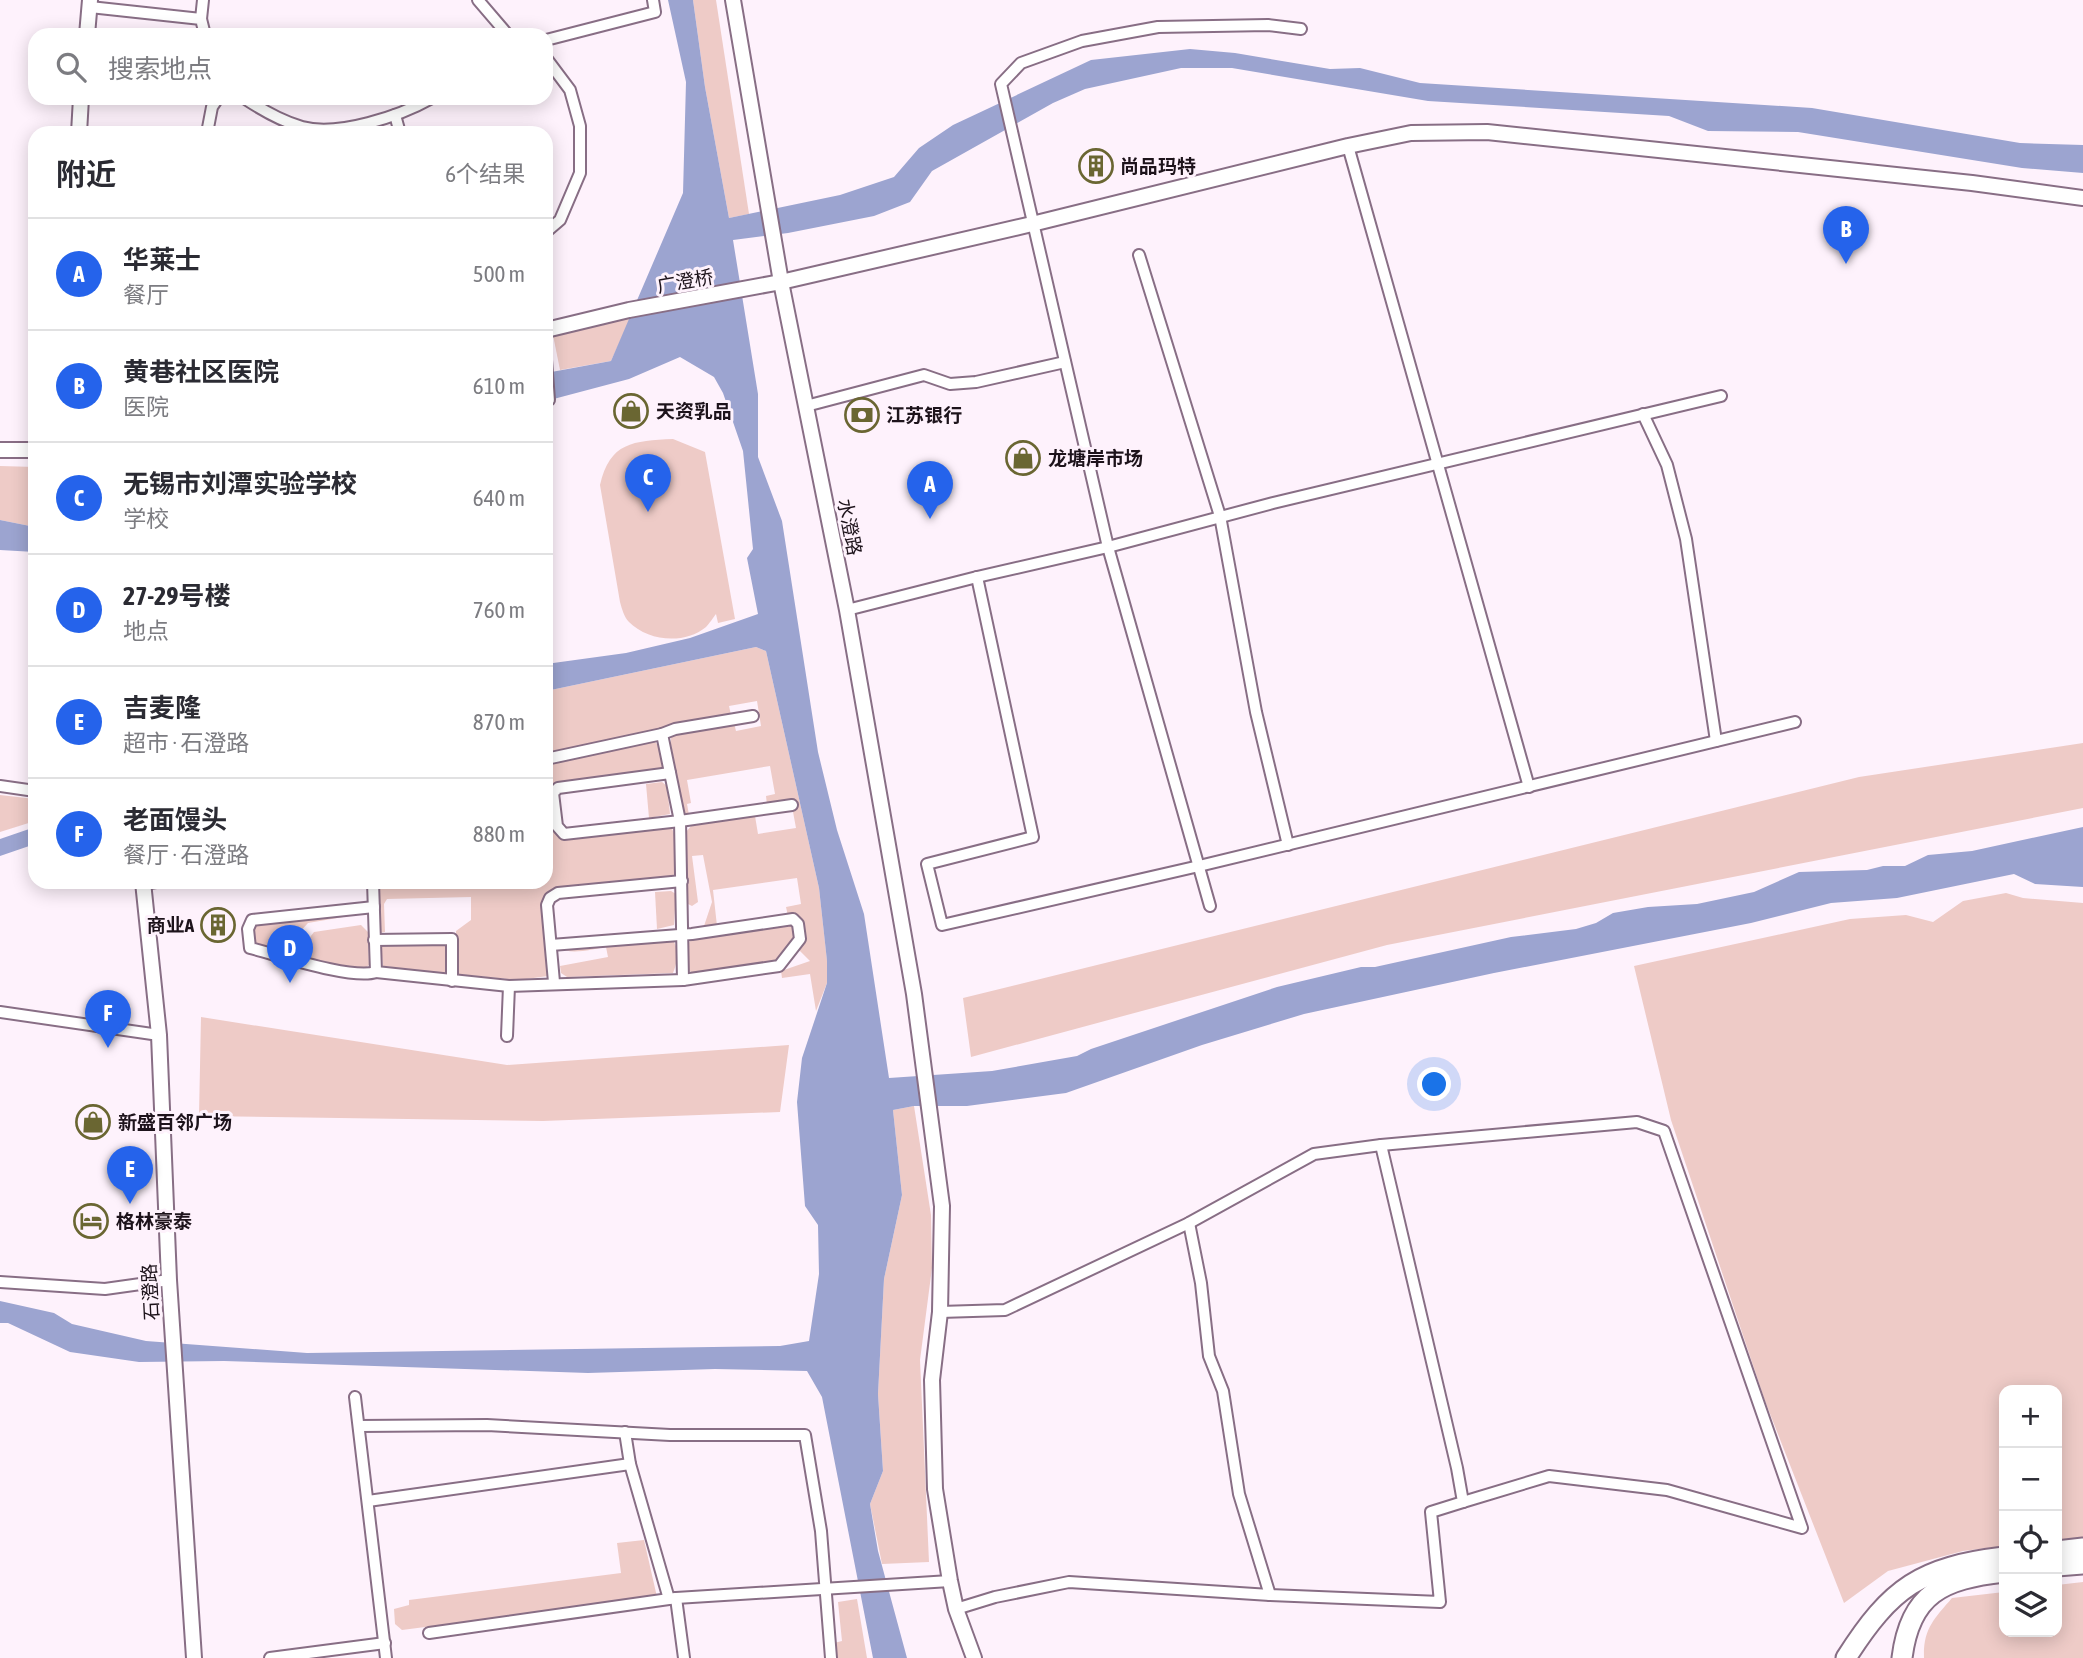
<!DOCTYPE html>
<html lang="zh">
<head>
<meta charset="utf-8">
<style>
  body { margin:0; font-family:"Asap Condensed","Noto Sans SC",sans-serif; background:#f2f2f3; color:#2b2b33 }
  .controls { position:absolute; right:21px; bottom:21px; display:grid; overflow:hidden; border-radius:14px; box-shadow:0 4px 18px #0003 }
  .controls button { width:63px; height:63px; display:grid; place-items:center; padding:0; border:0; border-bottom:2px solid #e1e1e2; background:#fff; color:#2b2b33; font:35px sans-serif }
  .you { position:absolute; left:1435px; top:1085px; width:24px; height:24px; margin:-18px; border:5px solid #fff; border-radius:50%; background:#1a73e8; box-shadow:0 0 0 10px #1a73e833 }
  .badge { display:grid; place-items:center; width:46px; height:46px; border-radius:50%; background:#2563eb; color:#fff; font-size:23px; font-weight:700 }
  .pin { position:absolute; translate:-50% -58px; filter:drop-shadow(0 2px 4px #0008) }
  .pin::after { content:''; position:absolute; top:37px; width:24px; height:21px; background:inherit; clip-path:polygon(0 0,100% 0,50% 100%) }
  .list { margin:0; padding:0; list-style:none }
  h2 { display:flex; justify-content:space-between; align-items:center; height:91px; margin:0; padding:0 28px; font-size:30px }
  h2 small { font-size:23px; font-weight:400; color:#7c7c81 }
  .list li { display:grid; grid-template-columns:46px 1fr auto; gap:21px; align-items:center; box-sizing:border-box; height:112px; padding:0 28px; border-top:2px solid #e1e1e2 }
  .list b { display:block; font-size:26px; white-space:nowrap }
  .list p { margin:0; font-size:23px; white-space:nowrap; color:#7c7c81 }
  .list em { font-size:23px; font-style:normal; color:#7c7c81 }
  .icon { flex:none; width:38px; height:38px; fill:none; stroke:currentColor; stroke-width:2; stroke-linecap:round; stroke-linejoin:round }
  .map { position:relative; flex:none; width:2083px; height:1658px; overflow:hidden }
  .search { position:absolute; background:#fff; box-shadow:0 4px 18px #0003; left:28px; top:28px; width:525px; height:77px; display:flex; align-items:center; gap:18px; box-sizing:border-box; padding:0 24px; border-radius:21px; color:#7c7c81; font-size:26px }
  .panel { position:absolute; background:#fff; box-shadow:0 4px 18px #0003; left:28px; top:126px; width:525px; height:763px; border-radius:21px }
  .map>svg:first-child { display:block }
  .green { fill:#eecbc7 }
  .water { fill:#9ca4d0 }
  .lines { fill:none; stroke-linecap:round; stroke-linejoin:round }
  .street-casing { stroke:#886e85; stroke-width:14 }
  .secondary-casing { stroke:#886e85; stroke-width:18 }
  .highway-casing { stroke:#886e85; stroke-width:23 }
  .street { stroke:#fff; stroke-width:10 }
  .secondary { stroke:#fff; stroke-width:14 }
  .highway { stroke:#fff; stroke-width:19 }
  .labels { text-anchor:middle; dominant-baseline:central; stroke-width:6; stroke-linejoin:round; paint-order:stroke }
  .poi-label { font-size:19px; font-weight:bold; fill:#1d131b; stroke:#fef2fc; text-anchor:start }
  .street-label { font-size:19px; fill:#1d131b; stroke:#fef2fc }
</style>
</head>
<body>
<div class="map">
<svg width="2083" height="1658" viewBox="0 0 2083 1658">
  <rect width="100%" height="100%" fill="#fef2fc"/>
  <!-- green -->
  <g class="green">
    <path d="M693,0H716L749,214L729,218L705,87Z"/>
    <path d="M631,317L611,361L560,370L553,335Z"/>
    <path d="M673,439L705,452L735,619L718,623L716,614C713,618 709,624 706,627C684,645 648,641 629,622C624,617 622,609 620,602L600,485C610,442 633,441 673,439Z"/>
    <path d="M0,466L35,467V527L0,520Z"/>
    <path d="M756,647L766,651L819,888L827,961V983L816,1011L810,974L782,978L781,971L810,961L798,949L803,924L798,915L788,916L786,907L801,904L797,878L713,890L717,926H704L712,902L703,855L692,856L698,902L692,906L688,904L686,832L691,826L755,816L758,834L796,828L791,801L767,805L766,796L775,794L770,766L687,780L691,803L687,804L689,815L685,816L671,745V738L676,733L734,723L736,731L761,726L757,701L729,706L731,715L546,753V691Z"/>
    <path d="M655,742L660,747L662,767L658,772L557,785L556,832L671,826L675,836L676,872L670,879L552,890L545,898L548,976L519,980L456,974V931L471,920V897L387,899L384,904L385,932L379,933V882H546V763Z"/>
    <path d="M2083,743V808L1387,945L971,1057L963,998L1859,777Z"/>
    <path d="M662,782L667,786L670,814L649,818L646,784Z"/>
    <path d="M0,795L35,799V821L0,832Z"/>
    <path d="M671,891L676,894L674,925L657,929L655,892Z"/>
    <path d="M2006,893L2023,898L2083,903V1537L2057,1540V1390H2004V1546L1963,1551L1888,1571L1844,1603L1765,1401L1671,1120L1634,966L1850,919L1906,915L1933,922L1963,901Z"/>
    <path d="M361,914L308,923L298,934V941H307L314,932L361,925L368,932L369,965L363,970L259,948L254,943V928L258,924Z"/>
    <path d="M789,922L794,925L797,941L777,963L694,975L688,969L686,945L694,938Z"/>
    <path d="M670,937C680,946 678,962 673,973L567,977L561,973L560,966L608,957L606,947C592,949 570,956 558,947Z"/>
    <path d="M387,943H446C451,952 450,964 445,973L383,966L381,945Z"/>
    <path d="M201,1017L507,1065L789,1045L780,1112L543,1121L199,1116Z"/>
    <path d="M914,1106L931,1215L932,1268L920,1360L929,1562L882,1564L870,1504L883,1471L878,1394L884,1279L902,1195L893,1110Z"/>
    <path d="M644,1540L657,1597L402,1630L395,1624L394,1609L409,1605V1600L621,1573L617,1543Z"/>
    <path d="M2083,1582V1658H1924C1923,1629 1934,1619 1952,1598L2004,1592V1632H2057V1585Z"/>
    <path d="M857,1599L867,1658H837L834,1643L842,1641L838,1602Z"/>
  </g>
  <!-- water -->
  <g class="water">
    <path d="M668,0H693L705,87L729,218L840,195L894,177L919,148L953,125L1091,60L1190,49L1235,53L1330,69L1360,68L1420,83L1812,108L2020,143L2083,145V173L2022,168L1798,132L1708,131L1669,116L1428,101L1232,68H1181L1085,89L1053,103L932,171L910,202L874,216L788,233L733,240L758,394V457L782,521L818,752L837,830L864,914L889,1078L992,1071L1077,1056L1091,1049L1277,987L1361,967H1375L1511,937L1576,929L1596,923L1613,913L1648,907L1697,904L1754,892L1799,872L1867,870L1883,866H1905L1928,855L1972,851L2083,827V887L2035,884L2014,874L1897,898L1831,903L1751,923L1494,973L1304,1014L1202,1045L1066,1093L967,1106H914L893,1110L902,1195L884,1279L878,1394L883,1471L870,1504L878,1551L907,1658H873L822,1397L807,1371L715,1369L588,1373L224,1361L139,1362L70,1352L8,1323H0V1301L54,1313L72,1324L146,1341L307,1353L780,1346L809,1341L819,1274L818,1225L805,1206L797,1102L802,1058L827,983V961L819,888L766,651L756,647L546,691V664L626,653L690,638L758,614L747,558L753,549L743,451L723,393L714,377L680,357L629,379L546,401V373L611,361L683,193L686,82Z"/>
    <path d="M0,520L35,527V552L0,550Z"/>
    <path d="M35,827V844L0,856V839Z"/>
  </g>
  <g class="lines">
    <!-- street casing -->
    <g class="street-casing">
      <g id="street">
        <path d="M478,0L508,35"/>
        <path d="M90,7L201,19L205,35"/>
        <path d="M201,19L203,0"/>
        <path d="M546,40L655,12L653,0"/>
        <path d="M546,58L570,90L580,126V173L560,220L546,232"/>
        <path d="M244,98C262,110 281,121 302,127C338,137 400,116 432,98"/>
        <path d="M395,115L400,133"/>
        <path d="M207,133L212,107L218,98"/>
        <path d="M1348,146L1529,787"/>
        <path d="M1139,255L1220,516L1256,712L1288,845"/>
        <path d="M546,360L549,400"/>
        <path d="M806,406L924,375L950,384L976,382L1065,362"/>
        <path d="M1643,414L1667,465L1686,539L1716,741"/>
        <path d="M977,577L1033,837L927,864L942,925L1199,866L1795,722"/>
        <path d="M847,610L977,577L1108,547L1273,503L1721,396"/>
        <path d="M662,734L675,729L753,716"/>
        <path d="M670,773L558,788L553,793L557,826L564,834L680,821L792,805"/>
        <path d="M0,786L35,791"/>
        <path d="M373,882L376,972L509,986L683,980L680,821L662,734L546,759"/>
        <path d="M144,884L156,882"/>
        <path d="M1210,906L1108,547L1001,84L1021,63L1082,41L1158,27L1268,25L1301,29"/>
        <path d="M374,907L252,920L248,929L250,948C278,955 352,980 376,972"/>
        <path d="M374,940L452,939V981"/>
        <path d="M551,945L692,934L793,919L798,924L800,939L779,966L683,980"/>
        <path d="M554,982L547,905L550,898L558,893L682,881"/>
        <path d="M0,1012L159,1035"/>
        <path d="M507,1036L509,986"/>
        <path d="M1189,1223L1201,1283L1209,1356L1223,1391L1239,1494L1270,1595"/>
        <path d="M0,1282L105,1289L169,1280"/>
        <path d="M940,1312L1005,1310L1189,1223L1314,1154L1381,1145L1637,1122L1664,1131L1802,1528L1667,1490L1549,1476L1463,1502"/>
        <path d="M355,1397L386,1658"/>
        <path d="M359,1426L487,1425L670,1435H805L821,1531L831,1658"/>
        <path d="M625,1432L630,1464L669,1599"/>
        <path d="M368,1501L630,1464"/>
        <path d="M676,1598L684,1658"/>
        <path d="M956,1609L995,1597L1069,1582L1270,1595L1440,1602L1431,1512L1463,1502L1457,1468L1381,1145"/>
        <path d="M429,1633L676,1598L950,1581"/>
        <path d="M270,1658L385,1643"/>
      </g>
    </g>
    <!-- secondary casing -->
    <g class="secondary-casing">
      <g id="secondary">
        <path d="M733,0L781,282L847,610L914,994L942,1206L940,1312L932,1380L935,1489L950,1581L956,1609L974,1658"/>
        <path d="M87,35L90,0"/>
        <path d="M79,133L81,98"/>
        <path d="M546,330L629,310L781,282L1032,224L1348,146L1411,133L1487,132L1972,183L2083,198"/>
        <path d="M0,450H35"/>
        <path d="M143,882L159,1035L169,1280L194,1658"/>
      </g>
    </g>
    <!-- highway casing -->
    <g class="highway-casing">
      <g id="highway">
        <path d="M2057,1551L2083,1548"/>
        <path d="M2057,1566L2083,1564"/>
        <path d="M1846,1658C1891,1587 1921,1567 2004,1557"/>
        <path d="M1902,1658C1910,1593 1943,1579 2004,1572"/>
      </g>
    </g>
    <!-- street -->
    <use href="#street" class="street"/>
    <!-- secondary -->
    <use href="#secondary" class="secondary"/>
    <!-- highway -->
    <use href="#highway" class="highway"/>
  </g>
  <!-- icons -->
  <defs>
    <g id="building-ring" transform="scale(1.75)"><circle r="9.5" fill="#fef2fc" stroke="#6a6632" stroke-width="1.5"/><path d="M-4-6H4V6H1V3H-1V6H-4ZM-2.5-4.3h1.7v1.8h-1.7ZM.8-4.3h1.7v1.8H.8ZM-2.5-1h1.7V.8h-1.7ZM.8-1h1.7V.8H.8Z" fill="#6a6632"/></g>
    <g id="shop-ring" transform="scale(1.75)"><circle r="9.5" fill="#fef2fc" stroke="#6a6632" stroke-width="1.5"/><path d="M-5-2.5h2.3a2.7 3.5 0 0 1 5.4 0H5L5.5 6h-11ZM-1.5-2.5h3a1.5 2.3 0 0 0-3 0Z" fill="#6a6632"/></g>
    <g id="bank-ring" transform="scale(1.75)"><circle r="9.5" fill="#fef2fc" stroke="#6a6632" stroke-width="1.5"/><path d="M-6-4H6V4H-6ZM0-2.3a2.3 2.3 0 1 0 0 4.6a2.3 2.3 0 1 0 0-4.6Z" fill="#6a6632"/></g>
    <g id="hotel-ring" transform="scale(1.75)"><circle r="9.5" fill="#fef2fc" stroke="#6a6632" stroke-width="1.5"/><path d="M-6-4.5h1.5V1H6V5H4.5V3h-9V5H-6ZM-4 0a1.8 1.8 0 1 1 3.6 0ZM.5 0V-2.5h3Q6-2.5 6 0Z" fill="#6a6632"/></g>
  </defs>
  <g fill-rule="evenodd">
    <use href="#building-ring" x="1096" y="166"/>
    <use href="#shop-ring" x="631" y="411"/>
    <use href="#bank-ring" x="862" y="415"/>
    <use href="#shop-ring" x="1023" y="458"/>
    <use href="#building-ring" x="218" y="925"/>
    <use href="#shop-ring" x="93" y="1122"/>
    <use href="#hotel-ring" x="91" y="1221"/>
  </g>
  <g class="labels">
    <!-- poi labels -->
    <g class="poi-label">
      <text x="1120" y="166">尚品玛特</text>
      <text x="656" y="411">天资乳品</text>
      <text x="886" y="415">江苏银行</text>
      <text x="1048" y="458">龙塘岸市场</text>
      <text x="194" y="925" text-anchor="end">商业A</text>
      <text x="118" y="1122">新盛百邻广场</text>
      <text x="116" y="1221">格林豪泰</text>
    </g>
    <!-- street labels -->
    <g class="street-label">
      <text transform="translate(685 281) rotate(-10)">广澄桥</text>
      <text transform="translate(850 527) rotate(79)">水澄路</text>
      <text transform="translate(150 1292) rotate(-93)">石澄路</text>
    </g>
  </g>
</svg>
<div class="controls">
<button>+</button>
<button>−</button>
<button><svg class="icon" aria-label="locate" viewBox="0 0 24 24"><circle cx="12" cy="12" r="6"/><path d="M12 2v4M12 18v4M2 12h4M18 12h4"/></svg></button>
<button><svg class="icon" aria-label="layers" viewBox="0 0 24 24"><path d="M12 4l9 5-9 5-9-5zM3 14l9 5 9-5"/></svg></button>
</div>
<div class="you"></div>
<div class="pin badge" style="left:930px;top:519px">A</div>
<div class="pin badge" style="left:1846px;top:264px">B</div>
<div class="pin badge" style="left:648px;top:512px">C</div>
<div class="pin badge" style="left:290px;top:983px">D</div>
<div class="pin badge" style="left:130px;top:1204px">E</div>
<div class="pin badge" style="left:108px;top:1048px">F</div>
<div class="search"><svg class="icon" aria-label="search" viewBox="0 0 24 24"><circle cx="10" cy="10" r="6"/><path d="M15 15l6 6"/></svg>搜索地点</div>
<section class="panel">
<h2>附近<small>6个结果</small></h2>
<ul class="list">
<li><span class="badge">A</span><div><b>华莱士</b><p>餐厅</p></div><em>500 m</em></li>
<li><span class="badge">B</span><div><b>黄巷社区医院</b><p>医院</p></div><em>610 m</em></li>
<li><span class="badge">C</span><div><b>无锡市刘潭实验学校</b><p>学校</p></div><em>640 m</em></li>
<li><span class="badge">D</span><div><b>27-29号楼</b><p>地点</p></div><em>760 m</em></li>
<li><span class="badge">E</span><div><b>吉麦隆</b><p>超市 · 石澄路</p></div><em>870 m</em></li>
<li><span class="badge">F</span><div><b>老面馒头</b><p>餐厅 · 石澄路</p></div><em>880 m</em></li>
</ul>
</section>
</div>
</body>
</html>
